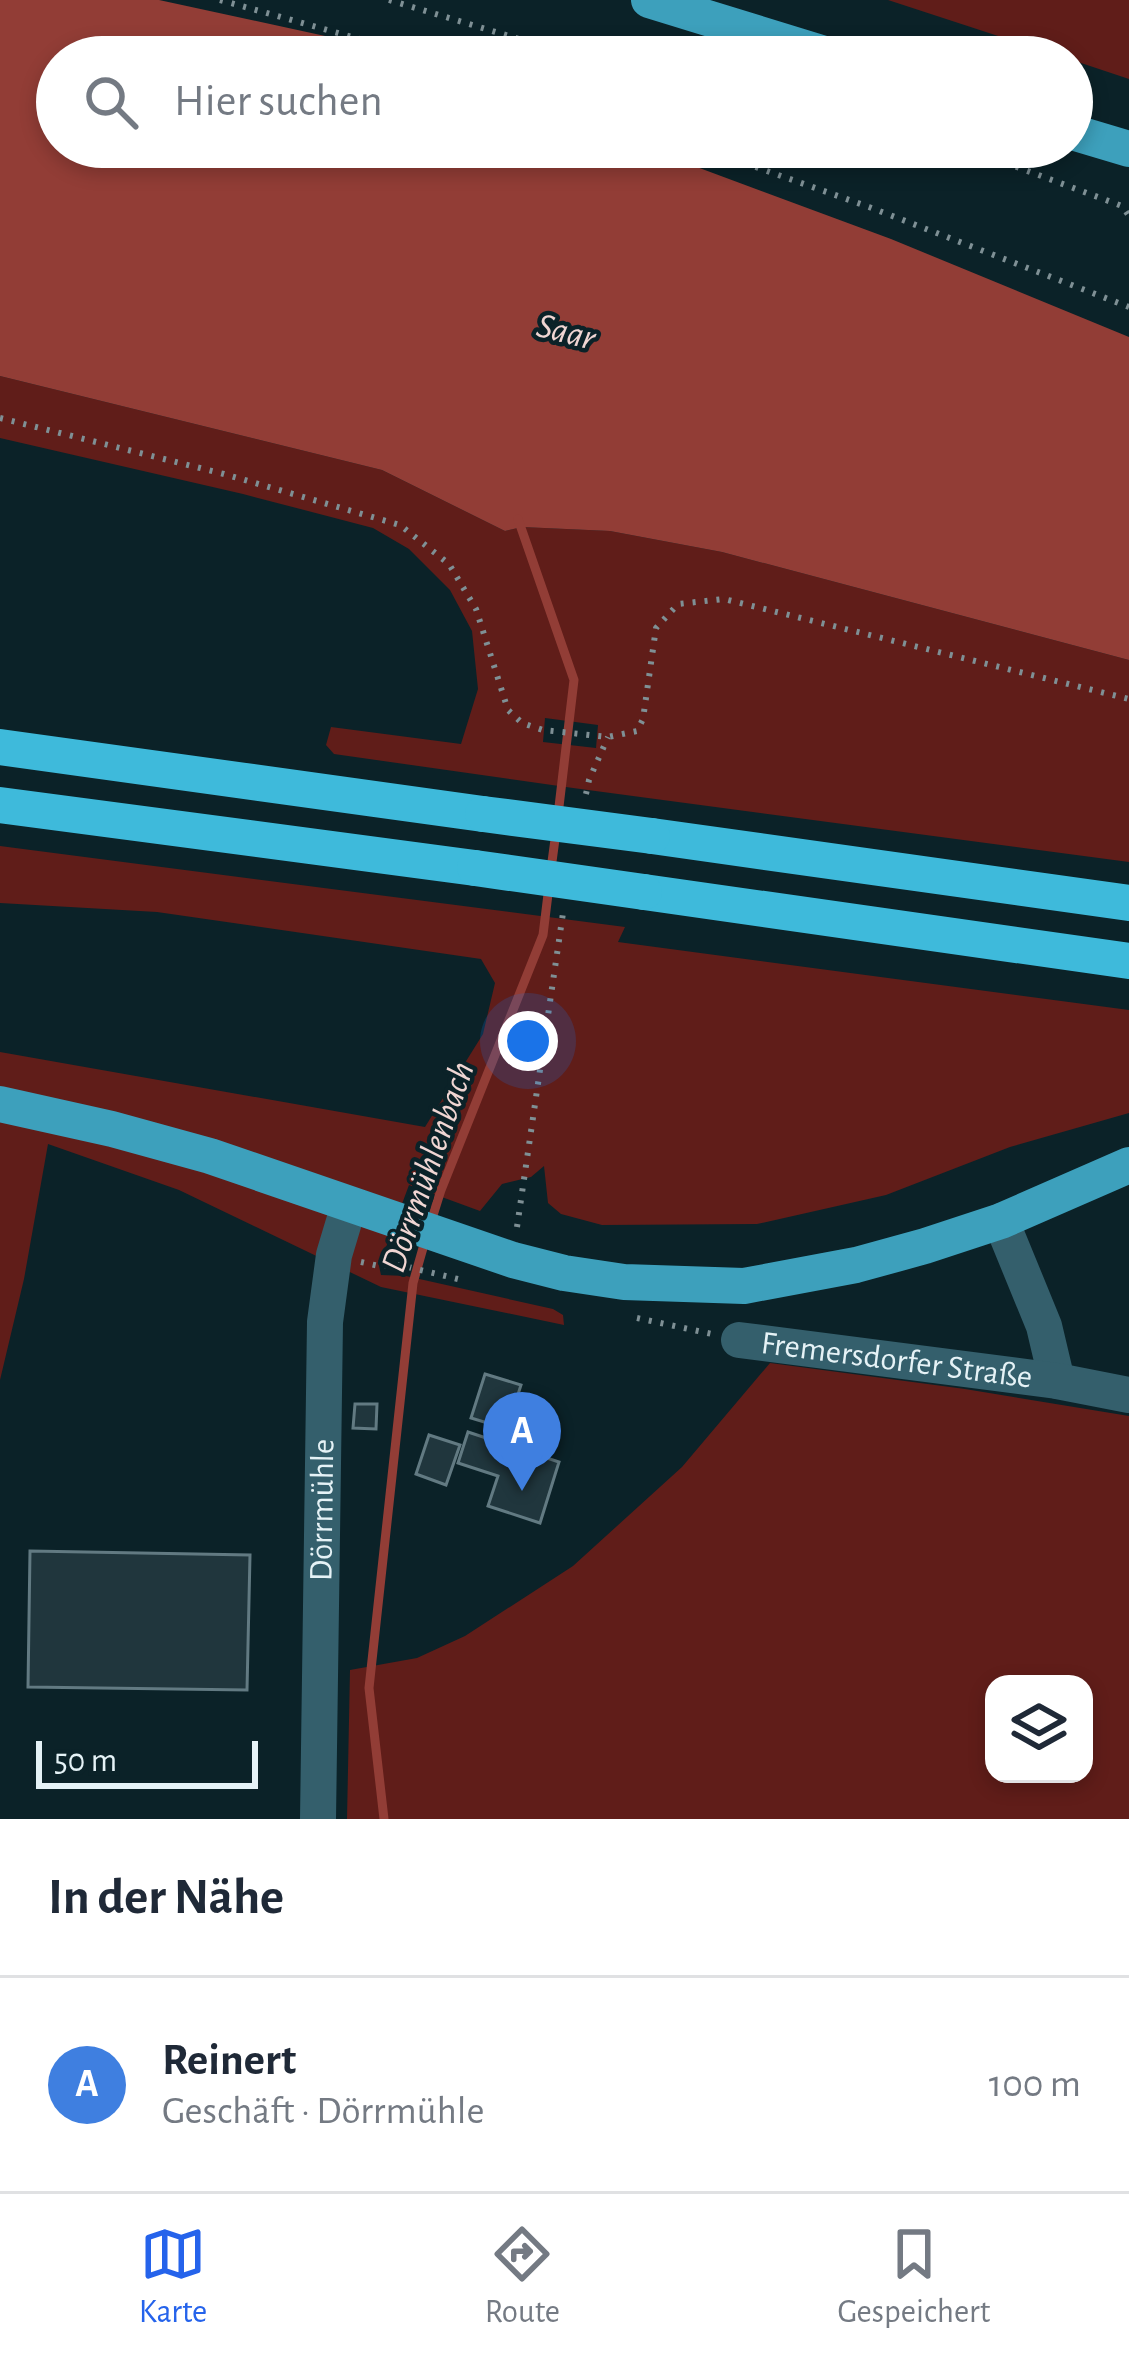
<!DOCTYPE html>
<html lang="de">
<head>
<meta charset="utf-8">
<style>
  body { margin:0; font-family:"Alegreya Sans",sans-serif; background:#f6f6f7; color:#1f2937 }
  .controls { position:absolute; right:36px; bottom:36px; display:grid; overflow:hidden; border-radius:24px; box-shadow:0 6px 18px #0003 }
  .controls button { width:108px; height:108px; display:grid; place-items:center; padding:0; border:0; border-bottom:3px solid #e0e1e3; background:#fff; color:#1f2937; font:60px sans-serif }
  .scale { position:absolute; left:36px; bottom:30px; width:222px; box-sizing:border-box; padding-left:12px; border:6px solid #e5f2f6; border-top:0; font-size:33px; line-height:42px; white-space:nowrap; color:#e5f2f6; -webkit-text-stroke:9px #0b2228; paint-order:stroke }
  .you { position:absolute; left:528px; top:1041px; width:42px; height:42px; margin:-30px; border:9px solid #fff; border-radius:50%; background:#1a73e8; box-shadow:0 0 0 18px #1a73e833 }
  .badge { display:grid; place-items:center; width:78px; height:78px; border-radius:50%; background:#2563eb; color:#fff; font-size:39px; font-weight:700 }
  .pin { position:absolute; translate:-50% -99px; filter:drop-shadow(0 3px 6px #0008) }
  .pin::after { content:''; position:absolute; top:63px; width:42px; height:36px; background:inherit; clip-path:polygon(0 0,100% 0,50% 100%) }
  .list { margin:0; padding:0; list-style:none }
  h2 { display:flex; justify-content:space-between; align-items:center; height:156px; margin:0; padding:0 48px; font-size:51px }
  h2 small { font-size:39px; font-weight:400; color:#747a83 }
  .list li { display:grid; grid-template-columns:78px 1fr auto; gap:36px; align-items:center; box-sizing:border-box; height:216px; padding:0 48px; border-top:3px solid #e0e1e3 }
  .list b { display:block; font-size:45px; white-space:nowrap }
  .list p { margin:0; font-size:39px; white-space:nowrap; color:#747a83 }
  .list em { font-size:39px; font-style:normal; color:#747a83 }
  .icon { flex:none; width:66px; height:66px; fill:none; stroke:currentColor; stroke-width:2; stroke-linecap:round; stroke-linejoin:round }
  .map { position:relative; flex:none; width:1129px; height:1819px; overflow:hidden }
  .search { position:absolute; background:#fff; box-shadow:0 6px 18px #0003; left:36px; right:36px; top:36px; height:132px; display:flex; align-items:center; gap:30px; box-sizing:border-box; padding:0 42px; border-radius:66px; color:#747a83; font-size:45px }
  .sheet { height:372px; background:#fff }
  nav { display:flex; justify-content:space-around; align-items:center; box-sizing:border-box; height:168px; border-top:3px solid #e0e1e3; background:#fff; font-size:33px; color:#747a83 }
  nav a { display:grid; justify-items:center; gap:6px }
  nav .on { color:#2563eb }
  .map>svg:first-child { display:block }
  .green { fill:#601d19; fill-rule:evenodd }
  .water { fill:#923d36 }
  .lines { fill:none; stroke-linecap:round; stroke-linejoin:round }
  .stream { stroke:#923d36; stroke-width:9 }
  .building { fill:#20363d; stroke:#627a82; stroke-width:3 }
  .path { stroke:#7f9095; stroke-width:6; stroke-dasharray:3 9; stroke-linecap:butt }
  .minor { stroke:#345f6c; stroke-width:36 }
  .major { stroke:#3da0bc; stroke-width:36 }
  .highway { stroke:#3ebadb; stroke-width:36 }
  .highway-bridge { stroke:#3ebadb; stroke-width:36 }
  .labels { text-anchor:middle; dominant-baseline:central; stroke-width:9; stroke-linejoin:round; paint-order:stroke }
  .street-label { font-size:33px; fill:#e5f2f6; stroke:#0b2228 }
  .water-label { font-size:36px; font-style:italic; fill:#f0d6d3; stroke:#0b2228 }
</style>
</head>
<body>
<div class="map">
<svg width="1129" height="1819" viewBox="0 0 1129 1819">
  <rect width="100%" height="100%" fill="#0b2228"/>
  <!-- green -->
  <g class="green">
    <path d="M888,0H1129V79L1072,60V57H1062Z"/>
    <path d="M0,376L382,470L505,531L522,527L610,531L722,552L1129,660V862L573,788L334,754L326,745L331,727L461,744L478,689L472,631L450,590L409,549L373,528L243,494L0,438ZM545,718L598,725L596,748L543,742Z"/>
    <path d="M0,846L625,927L618,942L1129,1010V1113L1010,1147L886,1195L757,1224L602,1225L561,1214L548,1203L544,1166L531,1177L502,1184L480,1211L409,1185L379,1266L381,1275L406,1276L553,1309L563,1315L564,1325L381,1287L179,1190L48,1144L24,1279L0,1380V1052L425,1127L483,1034L495,983L481,959L157,912L0,903Z"/>
    <path d="M770,1363L965,1389L1129,1416V1819H347L350,1670L417,1658L465,1636L573,1566L682,1467ZM994,1684H1084V1774H994Z"/>
  </g>
  <!-- water -->
  <path class="water" d="M0,0H159L371,46L400,57H57V147H643L891,239L1129,337V660L722,552L610,531L522,527L505,531L382,470L0,376Z"/>
  <g class="lines">
    <!-- stream -->
    <g class="stream">
      <path d="M518,519L574,680L558,815"/>
      <path d="M551,869L556,832"/>
      <path d="M430,1225L441,1190L543,935L549,886"/>
      <path d="M384,1819L369,1688L413,1283L425,1241"/>
    </g>
  </g>
  <!-- building -->
  <g class="building">
    <path d="M485,1374L521,1385L507,1429L471,1418Z"/>
    <path d="M355,1404H377L376,1429L353,1428Z"/>
    <path d="M468,1432L559,1462L540,1523L488,1506L498,1476L458,1463Z"/>
    <path d="M429,1435L460,1445L446,1485L416,1474Z"/>
    <path d="M30,1551L250,1555L247,1690L28,1687Z"/>
  </g>
  <g class="lines">
    <!-- path -->
    <g class="path">
      <path d="M220,0L424,57"/>
      <path d="M389,0L579,57"/>
      <path d="M699,147L869,207L1129,307"/>
      <path d="M898,147L998,160L1122,206L1129,216"/>
      <path d="M0,418L224,474L400,525L449,564L476,609L508,710L522,723L543,730L608,737L637,731L643,719L656,628L678,604L724,599L1129,699"/>
      <path d="M586,794L589,780L608,737"/>
      <path d="M517,1227L563,913"/>
      <path d="M361,1262L379,1266L400,1265L466,1281"/>
      <path d="M637,1318L712,1334"/>
    </g>
    <!-- minor -->
    <g class="minor">
      <path d="M1001,1221L1044,1326L1057,1381"/>
      <path id="s1" d="M739,1340L1057,1381L1129,1395"/>
      <path id="s2" d="M318,1819L325,1322L334,1255L349,1205"/>
    </g>
    <!-- major -->
    <g class="major">
      <path d="M649,0L834,57"/>
      <path d="M1072,132L1129,149"/>
      <path d="M0,1104L112,1129L210,1156L513,1260L564,1273L624,1282L744,1286L856,1265L925,1246L1001,1221L1129,1165"/>
    </g>
    <!-- highway -->
    <g class="highway">
      <path d="M0,747L483,814"/>
      <path d="M0,805L475,868"/>
      <path d="M652,836L1129,903"/>
      <path d="M644,892L1129,961"/>
    </g>
    <!-- highway-bridge -->
    <g class="highway-bridge">
      <path d="M483,814L652,836"/>
      <path d="M475,868L644,892"/>
    </g>
  </g>
  <g class="labels">
    <!-- street labels -->
    <g class="street-label">
      <text stroke="none"><textPath href="#s1" startOffset="159">Fremersdorfer Straße</textPath></text>
      <text stroke="none"><textPath href="#s2" startOffset="309">Dörrmühle</textPath></text>
    </g>
    <!-- water labels -->
    <g class="water-label">
      <text transform="translate(566 332) rotate(14)">Saar</text>
      <text transform="translate(428 1167) rotate(-71)">Dörrmühlenbach</text>
    </g>
  </g>
</svg>
<div class="controls">
<button><svg class="icon" aria-label="layers" viewBox="0 0 24 24"><path d="M12 4l9 5-9 5-9-5zM3 14l9 5 9-5"/></svg></button>
</div>
<div class="scale">50 m</div>
<div class="you"></div>
<div class="pin badge" style="left:522px;top:1491px;background:#3f7fe0">A</div>
<div class="search"><svg class="icon" aria-label="search" viewBox="0 0 24 24"><circle cx="10" cy="10" r="6"/><path d="M15 15l6 6"/></svg>Hier suchen</div>
</div>
<section class="sheet">
<h2>In der Nähe<small></small></h2>
<ul class="list">
<li><span class="badge" style="background:#3f7fe0">A</span><div><b>Reinert</b><p>Geschäft · Dörrmühle</p></div><em>100 m</em></li>
</ul>
</section>
<nav>
<a class="on"><svg class="icon" aria-label="map" viewBox="0 0 24 24"><path d="M3 6l6-2 6 2 6-2v14l-6 2-6-2-6 2zM9 4v14M15 6v14"/></svg>Karte</a>
<a><svg class="icon" aria-label="directions" viewBox="0 0 24 24"><path d="M12 3l9 9-9 9-9-9zM9 14v-3h6M13 9l2 2-2 2"/></svg>Route</a>
<a><svg class="icon" aria-label="saved" viewBox="0 0 24 24"><path d="M7 4h10v16l-5-4-5 4z"/></svg>Gespeichert</a>
</nav>
</body>
</html>
